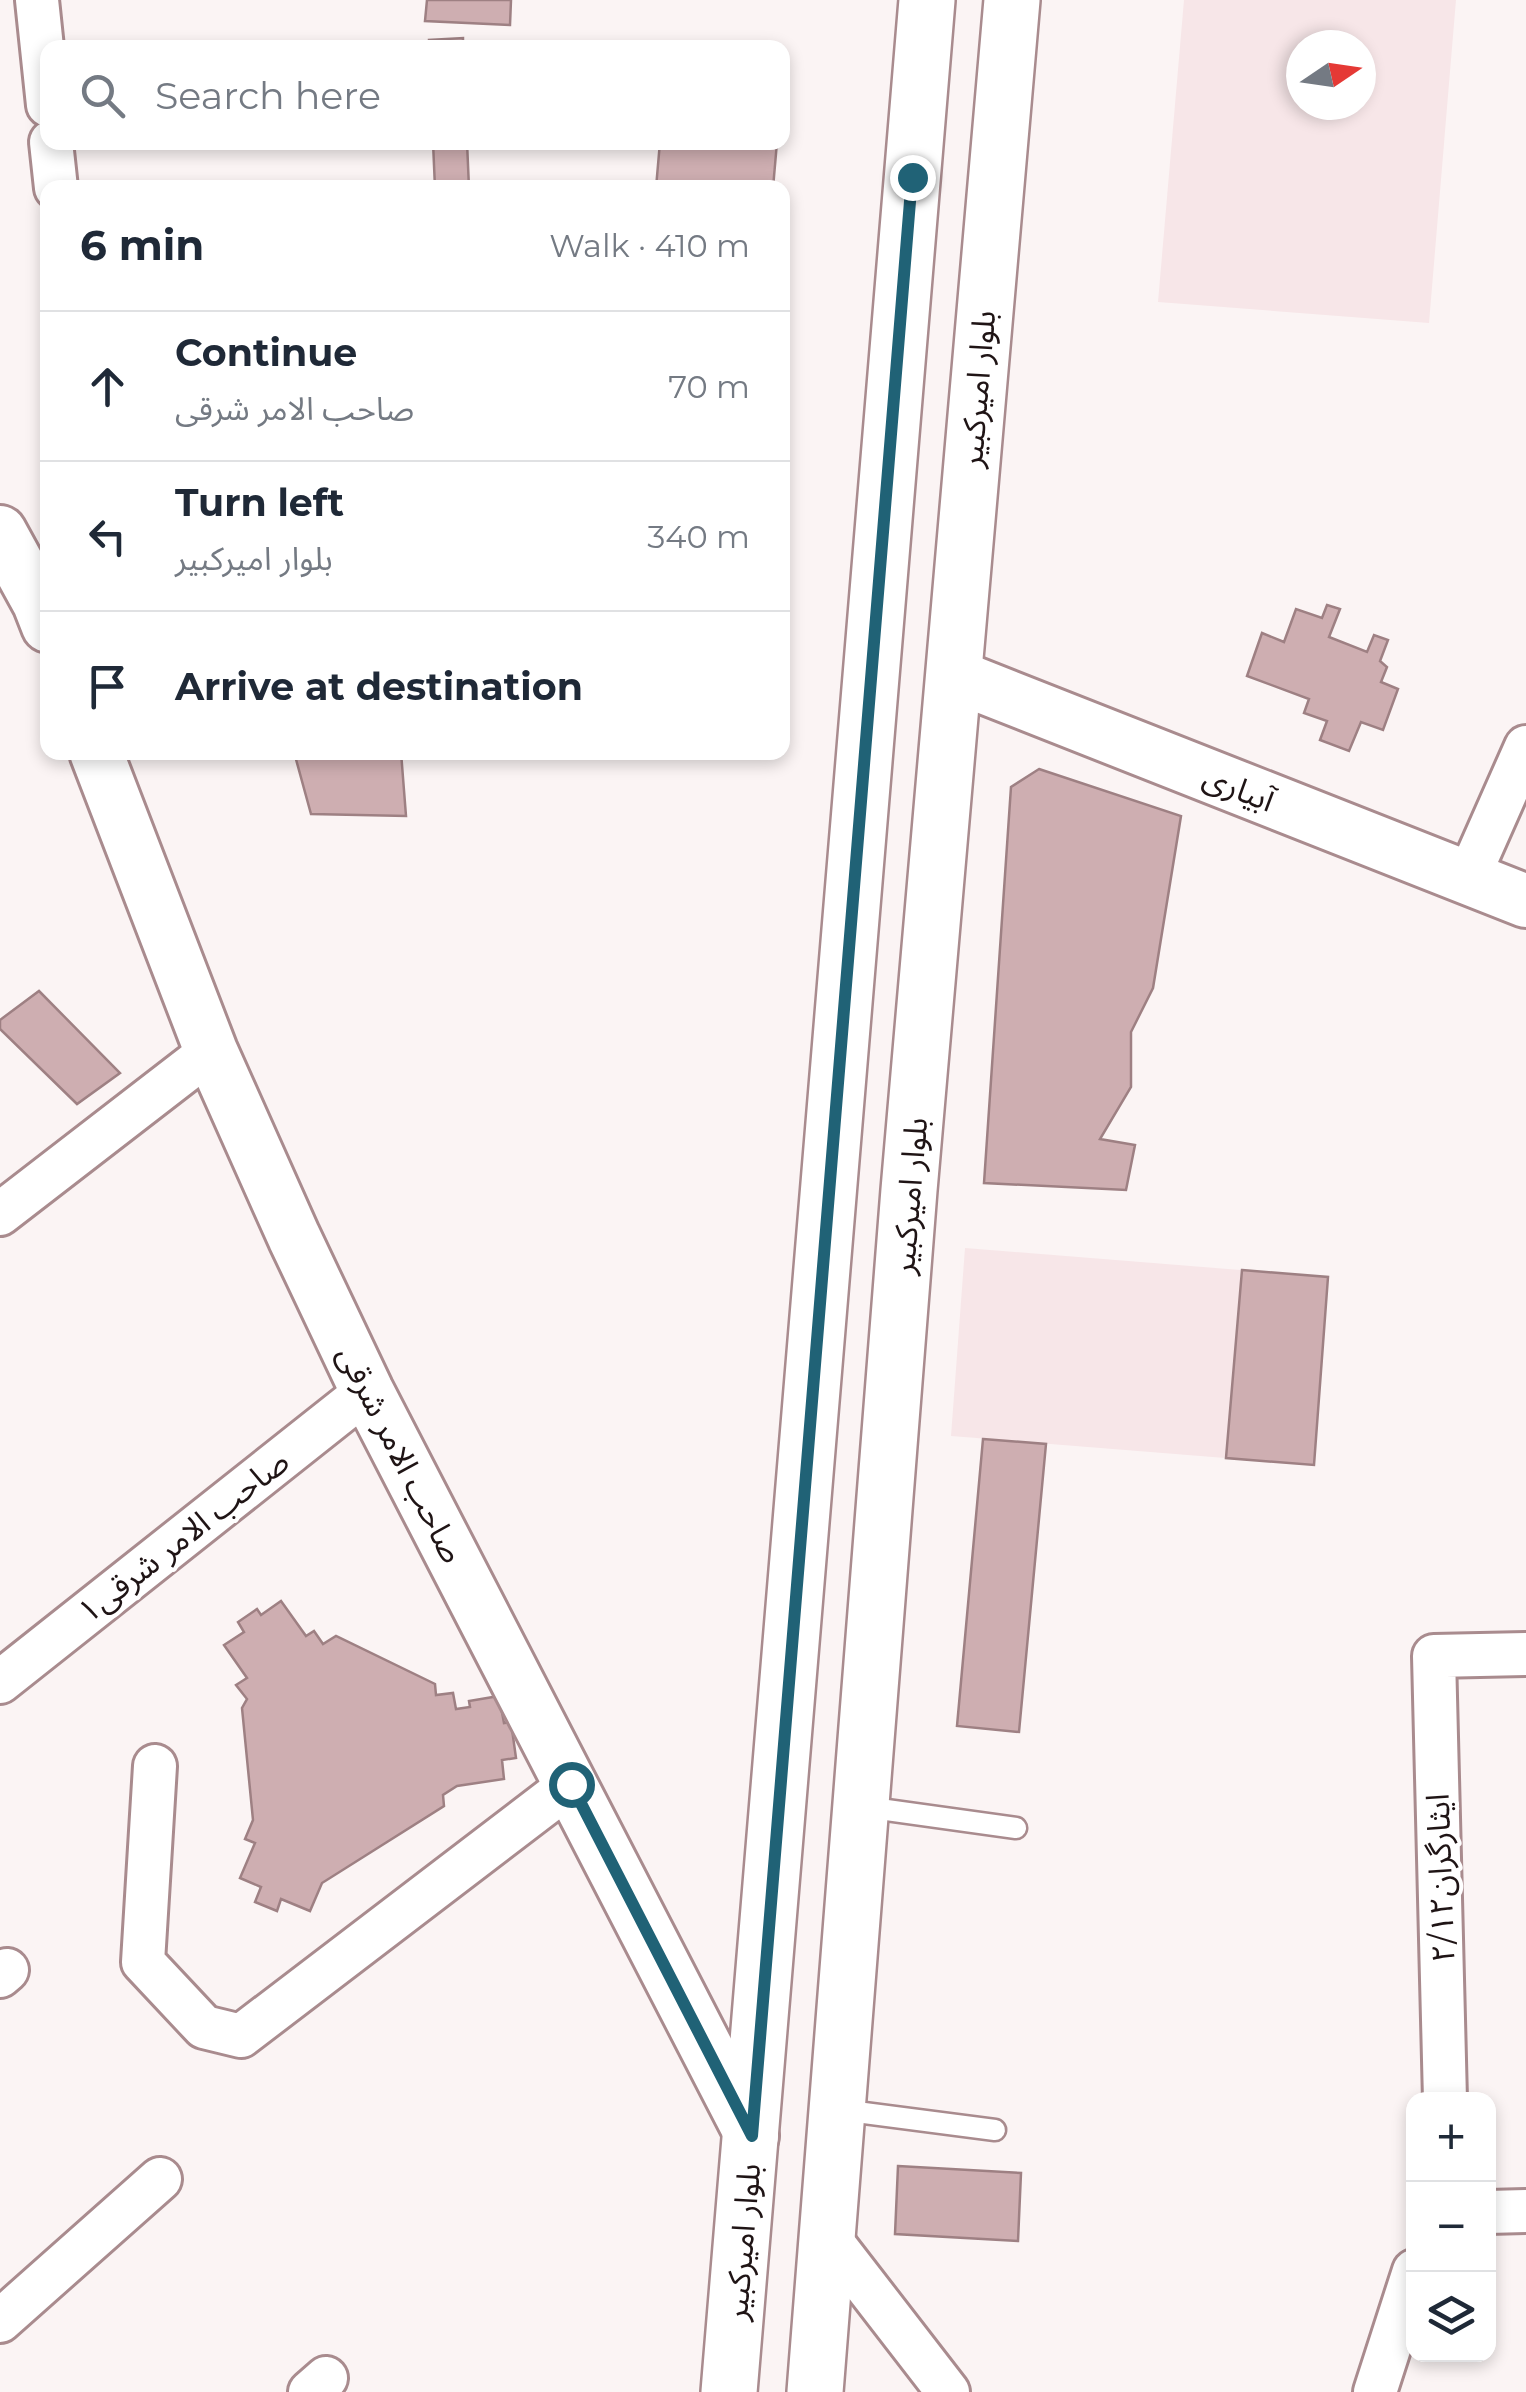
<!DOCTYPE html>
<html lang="en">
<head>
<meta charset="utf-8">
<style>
  body { margin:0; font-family:Montserrat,"Noto Sans Arabic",sans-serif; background:#f2f2f3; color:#1f2937 }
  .controls { position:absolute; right:30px; bottom:30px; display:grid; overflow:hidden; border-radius:20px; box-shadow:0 5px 15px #0003 }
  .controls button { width:90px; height:90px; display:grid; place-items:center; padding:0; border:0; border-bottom:2px solid #e0e1e3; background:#fff; color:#1f2937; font:50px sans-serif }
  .compass { position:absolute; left:1286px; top:30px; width:90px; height:90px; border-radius:50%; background:#fff; box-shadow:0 5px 15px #0003; rotate:77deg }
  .stop { position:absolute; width:30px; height:30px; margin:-22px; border:8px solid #206276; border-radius:50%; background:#fff }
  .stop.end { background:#206276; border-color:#fff; box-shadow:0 2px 10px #0008 }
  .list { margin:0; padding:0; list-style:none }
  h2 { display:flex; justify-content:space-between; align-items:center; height:130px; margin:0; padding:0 40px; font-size:42px }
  h2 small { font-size:32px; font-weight:400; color:#747a83 }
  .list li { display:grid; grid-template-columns:65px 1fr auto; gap:30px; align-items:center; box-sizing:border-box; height:150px; padding:0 40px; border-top:2px solid #e0e1e3 }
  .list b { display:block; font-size:38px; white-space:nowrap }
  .list p { margin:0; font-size:32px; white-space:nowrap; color:#747a83 }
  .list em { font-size:32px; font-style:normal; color:#747a83 }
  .icon { flex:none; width:55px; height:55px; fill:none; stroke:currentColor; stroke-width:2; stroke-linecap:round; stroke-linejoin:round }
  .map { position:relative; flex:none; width:1526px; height:2392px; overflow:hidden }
  .search { position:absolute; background:#fff; box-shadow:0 5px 15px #0003; left:40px; top:40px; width:750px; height:110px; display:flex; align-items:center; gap:25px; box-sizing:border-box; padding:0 35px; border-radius:20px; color:#747a83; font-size:38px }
  .panel { position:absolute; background:#fff; box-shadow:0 5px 15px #0003; left:40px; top:180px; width:750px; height:580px; border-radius:20px }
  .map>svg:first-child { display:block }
  .built { fill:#f7e6e8; fill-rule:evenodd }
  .building { fill:#ceaeb1; stroke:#9e8083; stroke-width:2.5 }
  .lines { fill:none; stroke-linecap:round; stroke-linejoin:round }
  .service-casing { stroke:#a98b8e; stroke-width:25 }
  .minor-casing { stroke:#a98b8e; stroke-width:48 }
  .tertiary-casing { stroke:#a98b8e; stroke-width:58 }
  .primary-casing { stroke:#a98b8e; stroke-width:60 }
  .service { stroke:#fff; stroke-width:20 }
  .minor { stroke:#fff; stroke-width:42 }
  .tertiary { stroke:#fff; stroke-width:52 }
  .primary { stroke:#fff; stroke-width:55 }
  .route { stroke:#206276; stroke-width:12 }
  .labels { text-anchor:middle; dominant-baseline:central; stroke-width:8; stroke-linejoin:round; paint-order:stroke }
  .street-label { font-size:32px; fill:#1f1415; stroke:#fff }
</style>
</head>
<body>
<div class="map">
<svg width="1526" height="2392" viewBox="0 0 1526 2392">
  <rect width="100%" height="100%" fill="#fbf4f4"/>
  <!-- built -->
  <g class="built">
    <path d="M1184,0H1456L1429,323L1158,302ZM1301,45H1361V105H1301Z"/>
    <path d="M965,1248L1328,1277L1314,1465L951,1436Z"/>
  </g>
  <!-- building -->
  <g class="building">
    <path d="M427,0H511L510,25L425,21Z"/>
    <path d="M463,38V48H429V40Z"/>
    <path d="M433,142H467L469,188H435Z"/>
    <path d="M660,142H777L773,188H656Z"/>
    <path d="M1327,605L1340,609L1329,637L1367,652L1374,635L1388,640L1380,661L1387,667L1381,682L1398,689L1383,730L1361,722L1349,751L1320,740L1327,721L1304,713L1309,699L1247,676L1262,633L1284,642L1296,609L1322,618Z"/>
    <path d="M294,752H401L406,816L311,814Z"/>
    <path d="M1039,769L1181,816L1153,988L1131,1032V1087L1100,1139L1135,1145L1126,1190L984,1183L1011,787Z"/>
    <path d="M39,991L120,1073L77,1104L0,1029V1020Z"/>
    <path d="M1242,1270L1328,1277L1314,1465L1226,1458Z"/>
    <path d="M983,1439L1046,1444L1019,1732L957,1726Z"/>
    <path d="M281,1601L306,1636L314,1631L323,1644L336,1636L435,1684L436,1695L453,1693L456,1709L470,1707L469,1701L499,1696L504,1723L511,1722L516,1758L502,1760L504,1779L457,1786L443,1795L444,1806L322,1883L310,1911L281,1899L277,1911L255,1902L261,1887L240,1878L255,1843L245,1839L253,1820L242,1708L247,1699L236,1685L247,1678L224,1645L244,1632L238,1622L257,1609L261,1615Z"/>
    <path d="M898,2166L1021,2173L1018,2241L895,2234Z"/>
  </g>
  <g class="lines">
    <!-- service casing -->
    <g class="service-casing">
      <g id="service">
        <path d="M865,1807L1016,1828"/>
        <path d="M841,2110L995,2130"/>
      </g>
    </g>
    <!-- minor casing -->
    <g class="minor-casing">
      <g id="minor">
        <path d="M37,0L48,105"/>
        <path d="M51,142L56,188"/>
        <path d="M1468,878L1526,747"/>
        <path d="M0,1214L211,1051"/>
        <path d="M0,1682L367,1391"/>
        <path d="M155,1766L143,1962L204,2027L241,2036L571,1784"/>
        <path d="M0,1976L7,1970"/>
        <path d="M1445,2100L1434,1656L1526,1654"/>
        <path d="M1488,2212L1526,2211"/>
        <path d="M829,2238L948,2392"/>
        <path d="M0,2321L160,2179"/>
        <path d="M310,2392L326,2378"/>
        <path d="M1375,2392L1414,2271"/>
      </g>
    </g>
    <!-- tertiary casing -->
    <g class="tertiary-casing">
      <g id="tertiary">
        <path d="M0,532L39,603L48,626"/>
        <path d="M953,675L1526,901"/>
        <path d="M96,752L211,1051L294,1237L367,1391L752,2136"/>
      </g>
    </g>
    <!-- primary casing -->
    <g class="primary-casing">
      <g id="primary">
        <path d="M729,2392L927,0"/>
        <path d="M815,2392L909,1190L1012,0"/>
      </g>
    </g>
    <!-- service -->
    <use href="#service" class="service"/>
    <!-- minor -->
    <use href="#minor" class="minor"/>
    <!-- tertiary -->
    <use href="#tertiary" class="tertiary"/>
    <!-- primary -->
    <use href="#primary" class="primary"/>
  </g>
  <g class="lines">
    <!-- route -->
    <path class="route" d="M571,1784L752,2136L912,177"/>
  </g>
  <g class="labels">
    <!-- street labels -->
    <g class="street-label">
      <text transform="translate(977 389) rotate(-85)">بلوار امیرکبیر</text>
      <text transform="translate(1239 788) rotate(22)">آبیاری</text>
      <text transform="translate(909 1196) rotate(-85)">بلوار امیرکبیر</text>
      <text transform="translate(401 1454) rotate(63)">صاحب الامر شرقی</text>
      <text transform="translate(183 1536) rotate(-38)">صاحب الامر شرقی۱</text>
      <text transform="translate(1440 1878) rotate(-92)">ایثارگران۲/۱۲</text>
      <text transform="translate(742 2242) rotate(-85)">بلوار امیرکبیر</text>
    </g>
  </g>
</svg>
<div class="controls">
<button>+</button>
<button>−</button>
<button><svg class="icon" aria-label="layers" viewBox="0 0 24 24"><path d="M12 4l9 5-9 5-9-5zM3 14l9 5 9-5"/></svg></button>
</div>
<svg class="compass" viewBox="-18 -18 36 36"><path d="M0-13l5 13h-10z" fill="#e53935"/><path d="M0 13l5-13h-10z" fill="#747a83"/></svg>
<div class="stop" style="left:571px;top:1784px"></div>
<div class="stop end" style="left:912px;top:177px"></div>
<div class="search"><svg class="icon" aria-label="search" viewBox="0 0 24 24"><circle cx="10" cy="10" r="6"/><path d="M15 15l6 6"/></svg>Search here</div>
<section class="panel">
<h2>6 min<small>Walk · 410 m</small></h2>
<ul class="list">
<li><svg class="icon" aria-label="ahead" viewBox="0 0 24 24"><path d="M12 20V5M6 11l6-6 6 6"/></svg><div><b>Continue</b><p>صاحب الامر شرقی</p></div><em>70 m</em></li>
<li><svg class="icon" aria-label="left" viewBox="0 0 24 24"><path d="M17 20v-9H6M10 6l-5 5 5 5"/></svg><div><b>Turn left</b><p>بلوار امیرکبیر</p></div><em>340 m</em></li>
<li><svg class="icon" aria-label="arrive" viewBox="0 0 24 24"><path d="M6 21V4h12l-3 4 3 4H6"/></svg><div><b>Arrive at destination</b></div></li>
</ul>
</section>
</div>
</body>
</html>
